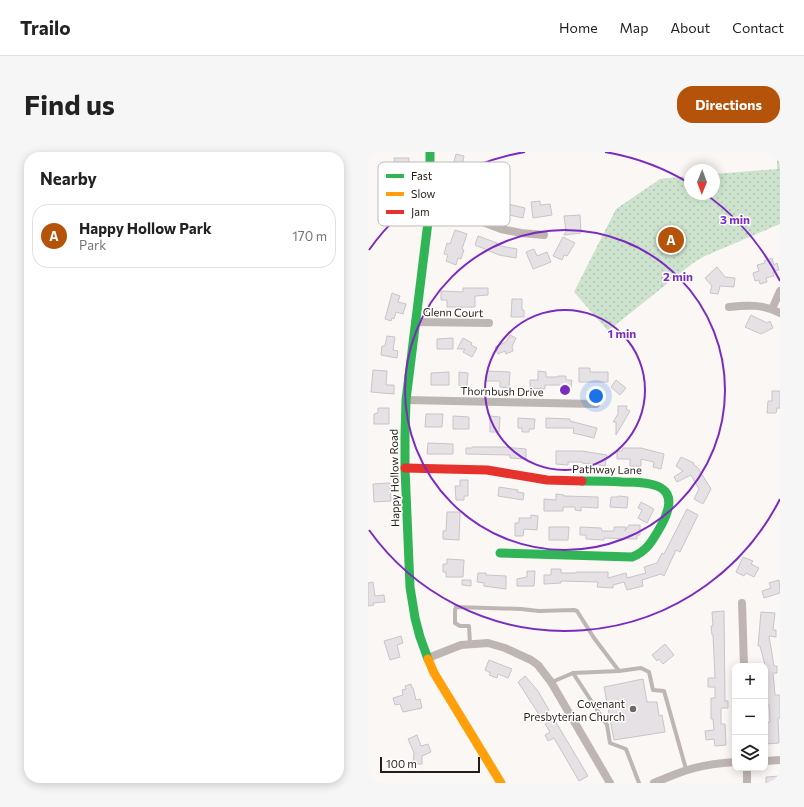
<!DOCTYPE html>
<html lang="en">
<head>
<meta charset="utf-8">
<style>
  body { margin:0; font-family:Commissioner,sans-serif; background:#f6f6f6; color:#222 }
  .controls { position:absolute; right:12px; bottom:12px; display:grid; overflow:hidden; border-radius:8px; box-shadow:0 2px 10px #0003 }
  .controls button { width:36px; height:36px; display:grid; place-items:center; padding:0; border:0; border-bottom:1px solid #e0e0e0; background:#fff; color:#222; font:20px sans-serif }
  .compass { position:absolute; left:316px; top:12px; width:36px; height:36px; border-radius:50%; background:#fff; box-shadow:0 2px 10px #0003; rotate:181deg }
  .scale { position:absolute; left:12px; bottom:10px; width:100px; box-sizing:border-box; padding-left:4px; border:2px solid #271c15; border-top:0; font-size:11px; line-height:14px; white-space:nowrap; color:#271c15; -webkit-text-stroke:3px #fff; paint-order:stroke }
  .you { position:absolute; left:228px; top:244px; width:14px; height:14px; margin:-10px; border:3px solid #fff; border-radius:50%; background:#1a73e8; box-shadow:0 0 0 6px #1a73e833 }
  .badge { display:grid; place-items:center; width:26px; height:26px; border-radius:50%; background:#b45309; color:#fff; font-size:13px; font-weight:700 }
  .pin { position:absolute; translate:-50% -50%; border:2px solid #fff; box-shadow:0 1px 4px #0006 }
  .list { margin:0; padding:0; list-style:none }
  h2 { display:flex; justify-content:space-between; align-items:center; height:52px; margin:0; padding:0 16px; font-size:17px }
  h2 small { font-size:13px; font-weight:400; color:#767676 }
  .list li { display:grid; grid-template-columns:26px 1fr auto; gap:12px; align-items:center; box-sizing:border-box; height:64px; margin:0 8px 8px; padding:0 8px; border:1px solid #e0e0e0; border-radius:16px }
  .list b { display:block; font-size:15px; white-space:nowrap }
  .list p { margin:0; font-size:13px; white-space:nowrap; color:#767676 }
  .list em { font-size:13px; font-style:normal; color:#767676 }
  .icon { flex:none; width:22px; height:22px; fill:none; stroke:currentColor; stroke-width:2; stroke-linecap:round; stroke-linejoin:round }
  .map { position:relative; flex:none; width:412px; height:631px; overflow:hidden; border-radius:16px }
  header { display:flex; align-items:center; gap:24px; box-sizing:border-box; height:56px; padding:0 20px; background:#fff; border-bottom:1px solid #e0e0e0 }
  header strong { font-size:19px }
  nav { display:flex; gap:22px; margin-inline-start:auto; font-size:14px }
  .intro { display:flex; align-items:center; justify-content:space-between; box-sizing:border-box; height:96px; padding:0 24px }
  h1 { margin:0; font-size:28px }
  .button { padding:10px 18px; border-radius:16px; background:#b45309; color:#fff; font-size:14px; font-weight:700 }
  main { display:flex; gap:24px; padding:0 24px }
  aside { flex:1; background:#fff; border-radius:16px; box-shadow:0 2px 10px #0003 }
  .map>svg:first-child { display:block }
  .park { fill:url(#park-dots) }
  .building { fill:#e5e1e5; stroke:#c8c4c9 }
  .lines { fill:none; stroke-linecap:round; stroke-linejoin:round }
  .lane { stroke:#bfb6b4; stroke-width:4 }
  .street { stroke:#bfb6b4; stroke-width:8 }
  .fast { stroke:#30b455; stroke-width:9 }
  .slow { stroke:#ff9f0a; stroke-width:9 }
  .jam { stroke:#e5322d; stroke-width:9 }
  .ring { fill:none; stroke:#7b2cbf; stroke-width:2 }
  .poi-dot { fill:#716963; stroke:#fff; stroke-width:1.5 }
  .labels { text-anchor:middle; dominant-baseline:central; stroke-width:3; stroke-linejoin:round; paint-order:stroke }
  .street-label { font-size:11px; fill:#271c15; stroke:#fff }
  .poi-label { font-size:11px; fill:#271c15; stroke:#fff; text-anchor:end }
  .key { fill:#fff; stroke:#bebbb9; stroke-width:1 }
  .key-label { font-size:11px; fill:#271c15 }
  .centre { fill:#7b2cbf; stroke:#fff; stroke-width:2 }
  .ring-label { font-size:12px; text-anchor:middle; font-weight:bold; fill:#7b2cbf; stroke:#fff; stroke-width:3; stroke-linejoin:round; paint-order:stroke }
</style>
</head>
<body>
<header>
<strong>Trailo</strong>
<nav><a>Home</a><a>Map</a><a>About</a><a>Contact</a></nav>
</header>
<div class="intro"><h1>Find us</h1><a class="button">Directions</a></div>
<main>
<aside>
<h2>Nearby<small></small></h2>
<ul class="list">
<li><span class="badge">A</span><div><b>Happy Hollow Park</b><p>Park</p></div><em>170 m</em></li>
</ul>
</aside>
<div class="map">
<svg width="412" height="631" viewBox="0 0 412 631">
  <defs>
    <pattern id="park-dots" width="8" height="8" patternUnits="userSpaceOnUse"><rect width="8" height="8" fill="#cde3cd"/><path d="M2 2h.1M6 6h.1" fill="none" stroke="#b0c2af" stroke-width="1.8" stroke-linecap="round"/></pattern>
  </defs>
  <rect width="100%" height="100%" fill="#fbf7f5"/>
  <!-- park -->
  <path class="park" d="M409,0H412V72L337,104L325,111L240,179L206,140L248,57L292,27L322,24V42H346V22L409,17Z"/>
  <!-- building -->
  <g class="building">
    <path d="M88,2L96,4L92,23L83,21Z"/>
    <path d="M26,6H41L40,31H42V42L28,43L27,31H30L29,17H27Z"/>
    <path d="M108,39L127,47L140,50V52L157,56L155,66L127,60V58L104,49Z"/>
    <path d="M172,49V53L182,52L184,63L165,66L163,50Z"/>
    <path d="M212,63L213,81L196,83L198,79L196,64Z"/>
    <path d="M87,78L99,82L94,97L96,98L93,107L90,106L88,113L78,109L80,103L76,102L79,91L82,92Z"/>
    <path d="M110,84L129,91L128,93L149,97L148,106L131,103L107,93Z"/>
    <path d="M195,85L207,91L199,104L196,103L194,108L185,104Z"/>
    <path d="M166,97L169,104L179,100L183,110L165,117L158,100Z"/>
    <path d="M404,106L406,113L409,111L411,118L405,120L406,124L398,126L399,130L392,132L391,128L387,129L385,121L391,119L389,113L397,111L396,109Z"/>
    <path d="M349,115L357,125L367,126L366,135L352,134L350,142L342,141L344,134L337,126Z"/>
    <path d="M95,136H120V143L107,144V155H79V148H73V139L95,140Z"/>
    <path d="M24,141L32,144L30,150L38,152L35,162L28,160L26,167L24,166L23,169L17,167Z"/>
    <path d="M144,147H154V158H156V165H143Z"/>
    <path d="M383,163L399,171L402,169L405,176L393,182L377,175Z"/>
    <path d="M142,183L148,186L144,195L145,199L138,202L137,199L130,202L127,195L138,190Z"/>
    <path d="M19,184L27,185L25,198L30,199L29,206L13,203L14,194H17Z"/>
    <path d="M85,186V197H69V187Z"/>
    <path d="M95,186L104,191L103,193L109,196L104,205L95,200L97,197H89Z"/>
    <path d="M211,216H222V220H240V230H211Z"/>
    <path d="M5,218L19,219L18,233H26V242L3,240Z"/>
    <path d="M119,219L142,220L141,236L132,235V229H118Z"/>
    <path d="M170,219L178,220V225H190V224H198V228H204L203,236H194V233H177V237L162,236V228H170Z"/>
    <path d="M81,220V233H63V221Z"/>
    <path d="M91,220L100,221L99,234H91Z"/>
    <path d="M248,228L258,236L252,243L243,235Z"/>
    <path d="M404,239H412V256H409L408,261H399L400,249H404Z"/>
    <path d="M250,254H259L258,257L262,259L248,283V270H245L250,262Z"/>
    <path d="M10,256H21V272H6V262L10,261Z"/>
    <path d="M58,262H75L74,275H57Z"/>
    <path d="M85,264L101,265V277H85Z"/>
    <path d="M122,264L132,265L131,280H122Z"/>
    <path d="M150,266L167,267L166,277H161V280H154V276H150Z"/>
    <path d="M178,266L202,267V269L229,276L226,286L205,281L206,276H178Z"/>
    <path d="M60,291L85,292V302H59Z"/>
    <path d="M104,295H135L158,297V307L142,306V303L98,302V296H104Z"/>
    <path d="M255,296H273L296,302L293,317L285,315L286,310L273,307V314H262V307H249V299H254Z"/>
    <path d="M188,299H214L239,303L237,314L220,311V312L214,311V310H200V313L188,312Z"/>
    <path d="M313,305L326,311L325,312L330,316L343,337L335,352L326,347L331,337L323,323L309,330L306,325L315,319L308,314Z"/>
    <path d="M92,328H100V344H96V348H88L87,334H92Z"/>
    <path d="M22,331L23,349L6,350L5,332Z"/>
    <path d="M131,335L150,338L149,340L156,341L155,348L130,344Z"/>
    <path d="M188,342L196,343V344L230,345V356L213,355V359L207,358V355H195V359H176V347L188,348Z"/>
    <path d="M250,344L260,345L259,356L242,355L243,345H250Z"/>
    <path d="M273,350L286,357L279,371L270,366L274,358L270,356Z"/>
    <path d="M319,357L330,363L312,400L308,398L296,424L293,422L274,428L275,434L259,438L256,430L245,433V436L229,435L230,430L193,429V431L176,432V423H183V417H193V421H208V420H240V426L258,421L259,426L278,421L276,415L289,411L294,401L296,402Z"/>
    <path d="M79,360H92L91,388L75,387V379H78Z"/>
    <path d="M163,363L170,364L169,378L156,377L155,384H147V371H151V366H163Z"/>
    <path d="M261,373H272V383H269V387L236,386V388L218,387V383H212V375L233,376L234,379H246V375H258L257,379Z"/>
    <path d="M181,375H201L200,388H181Z"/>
    <path d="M375,405L385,409L383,412L391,416L386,425L378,421L376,424L368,420Z"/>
    <path d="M79,407L96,408L95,425H78V420H75V412H79Z"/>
    <path d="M159,419H167L166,434H149V427L159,425Z"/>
    <path d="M110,421H118V423L138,424V437L116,434V431L109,430Z"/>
    <path d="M94,428H103V434L94,433Z"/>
    <path d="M411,428L412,441L396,446L394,439L403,436L401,431Z"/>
    <path d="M5,430L7,444L16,443L17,450L5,451L6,453L0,454V431Z"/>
    <path d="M356,459L357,549H360V556H353V572H357L358,593L347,594L346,587L338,588L337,579L346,578L345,567H343V546H347V535H340V526H347L345,483H344L343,474H345L344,460Z"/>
    <path d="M393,460L407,461L405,478H408V485L401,484L406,514H409V521H405L407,543H412V566H410L411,591L397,592V571L402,570L401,553H397V513L392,494H390Z"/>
    <path d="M33,484L35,491L29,493L32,505L22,508L16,489Z"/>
    <path d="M297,492L306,503L295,512L291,507L289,509L284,503Z"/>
    <path d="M121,508L144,517L140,526L130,522L129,526L121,523L123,521L117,518Z"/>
    <path d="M157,524L170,539L181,558L172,564L150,530Z"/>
    <path d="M275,527L279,550H289L291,564L294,563L297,580L246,588L236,535Z"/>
    <path d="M43,532L44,536H45L48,548L52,547L54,556L35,560L32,552L27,553L25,546L35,543L34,538L38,537L37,534Z"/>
    <path d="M186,567L220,624L211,629L186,586L180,589L177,583L182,580L177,572Z"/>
    <path d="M49,583L53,594L60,592L63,600L54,604V612H45L46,601L40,587Z"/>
    <path d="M412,624V631H398V625Z"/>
  </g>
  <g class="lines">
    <!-- lane -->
    <g class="lane">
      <path d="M102,492L101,474H92L87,471V458L88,455L153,457L171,459L206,458L209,459L226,486L251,519"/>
      <path d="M205,521L239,573L242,591L258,597L271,631"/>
      <path d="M184,530L205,521L251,519L273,516L281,520L285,538L296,539L318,617"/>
    </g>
    <!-- street -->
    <g class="street">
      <path d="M62,54L81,57L133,77L153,81L176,83"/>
      <path d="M361,155C379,153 395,152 412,161"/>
      <path d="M404,157L412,139"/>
      <path d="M47,170L121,171"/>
      <path d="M38,248L228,252"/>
      <path d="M374,451L376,514"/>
      <path d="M60,506L93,493L120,491L137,496L163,508L170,513L183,530L242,631"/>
      <path d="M397,609L412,608"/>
      <path d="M379,616V631"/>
      <path d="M286,631C316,618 333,612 367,610"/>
    </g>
    <!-- fast -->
    <g class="fast">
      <path d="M132,401L264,405C280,399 286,386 294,372C315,332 284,330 254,330C241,329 227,329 214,329"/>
      <path d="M60,507L52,485L47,466L42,435L37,316V284L38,248L62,54V0"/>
    </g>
    <!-- slow -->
    <path class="slow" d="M60,507L66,521L133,631"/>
    <!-- jam -->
    <path class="jam" d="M37,316L119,318L179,328L214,329"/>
  </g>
  <!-- distance rings -->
  <g class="ring">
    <circle cx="197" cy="238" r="80"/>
    <circle cx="197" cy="238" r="160"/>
    <path d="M412 347A241 241 0 0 1 1 378M1 98A241 241 0 0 1 157 0M237 0A241 241 0 0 1 321 31M339 43A241 241 0 0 1 412 129"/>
  </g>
  <!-- markers -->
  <circle class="poi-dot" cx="265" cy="557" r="4"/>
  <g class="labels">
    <!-- street labels -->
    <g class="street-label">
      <text transform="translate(85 160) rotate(1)">Glenn Court</text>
      <text transform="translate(134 239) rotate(1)">Thornbush Drive</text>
      <text transform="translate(239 317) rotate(1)">Pathway Lane</text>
      <text transform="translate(26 326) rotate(-91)">Happy Hollow Road</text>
    </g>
    <!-- poi labels -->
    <g class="poi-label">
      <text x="257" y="551">Covenant<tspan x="257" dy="13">Presbyterian Church</tspan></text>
    </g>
  </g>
  <!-- legend -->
  <rect x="10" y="10" width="132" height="64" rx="6" class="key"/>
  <rect x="18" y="22" width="18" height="4" fill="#30b455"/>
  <rect x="18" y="40" width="18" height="4" fill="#ff9f0a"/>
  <rect x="18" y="58" width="18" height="4" fill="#e5322d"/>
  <g class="key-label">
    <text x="43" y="28">Fast</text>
    <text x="43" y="46">Slow</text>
    <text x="43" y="64">Jam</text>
  </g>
  <circle cx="197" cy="238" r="6" class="centre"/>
  <g class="ring-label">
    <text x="367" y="72">3 min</text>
    <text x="310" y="129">2 min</text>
    <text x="254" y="186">1 min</text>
  </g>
</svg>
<div class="controls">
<button>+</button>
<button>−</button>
<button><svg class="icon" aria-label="layers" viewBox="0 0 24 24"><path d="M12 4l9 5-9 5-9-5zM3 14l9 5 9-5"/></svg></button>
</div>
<svg class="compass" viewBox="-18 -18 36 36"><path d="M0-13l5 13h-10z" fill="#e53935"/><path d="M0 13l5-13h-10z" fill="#767676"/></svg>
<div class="scale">100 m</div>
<div class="you"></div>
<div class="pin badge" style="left:303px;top:88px">A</div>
</div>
</main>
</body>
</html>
